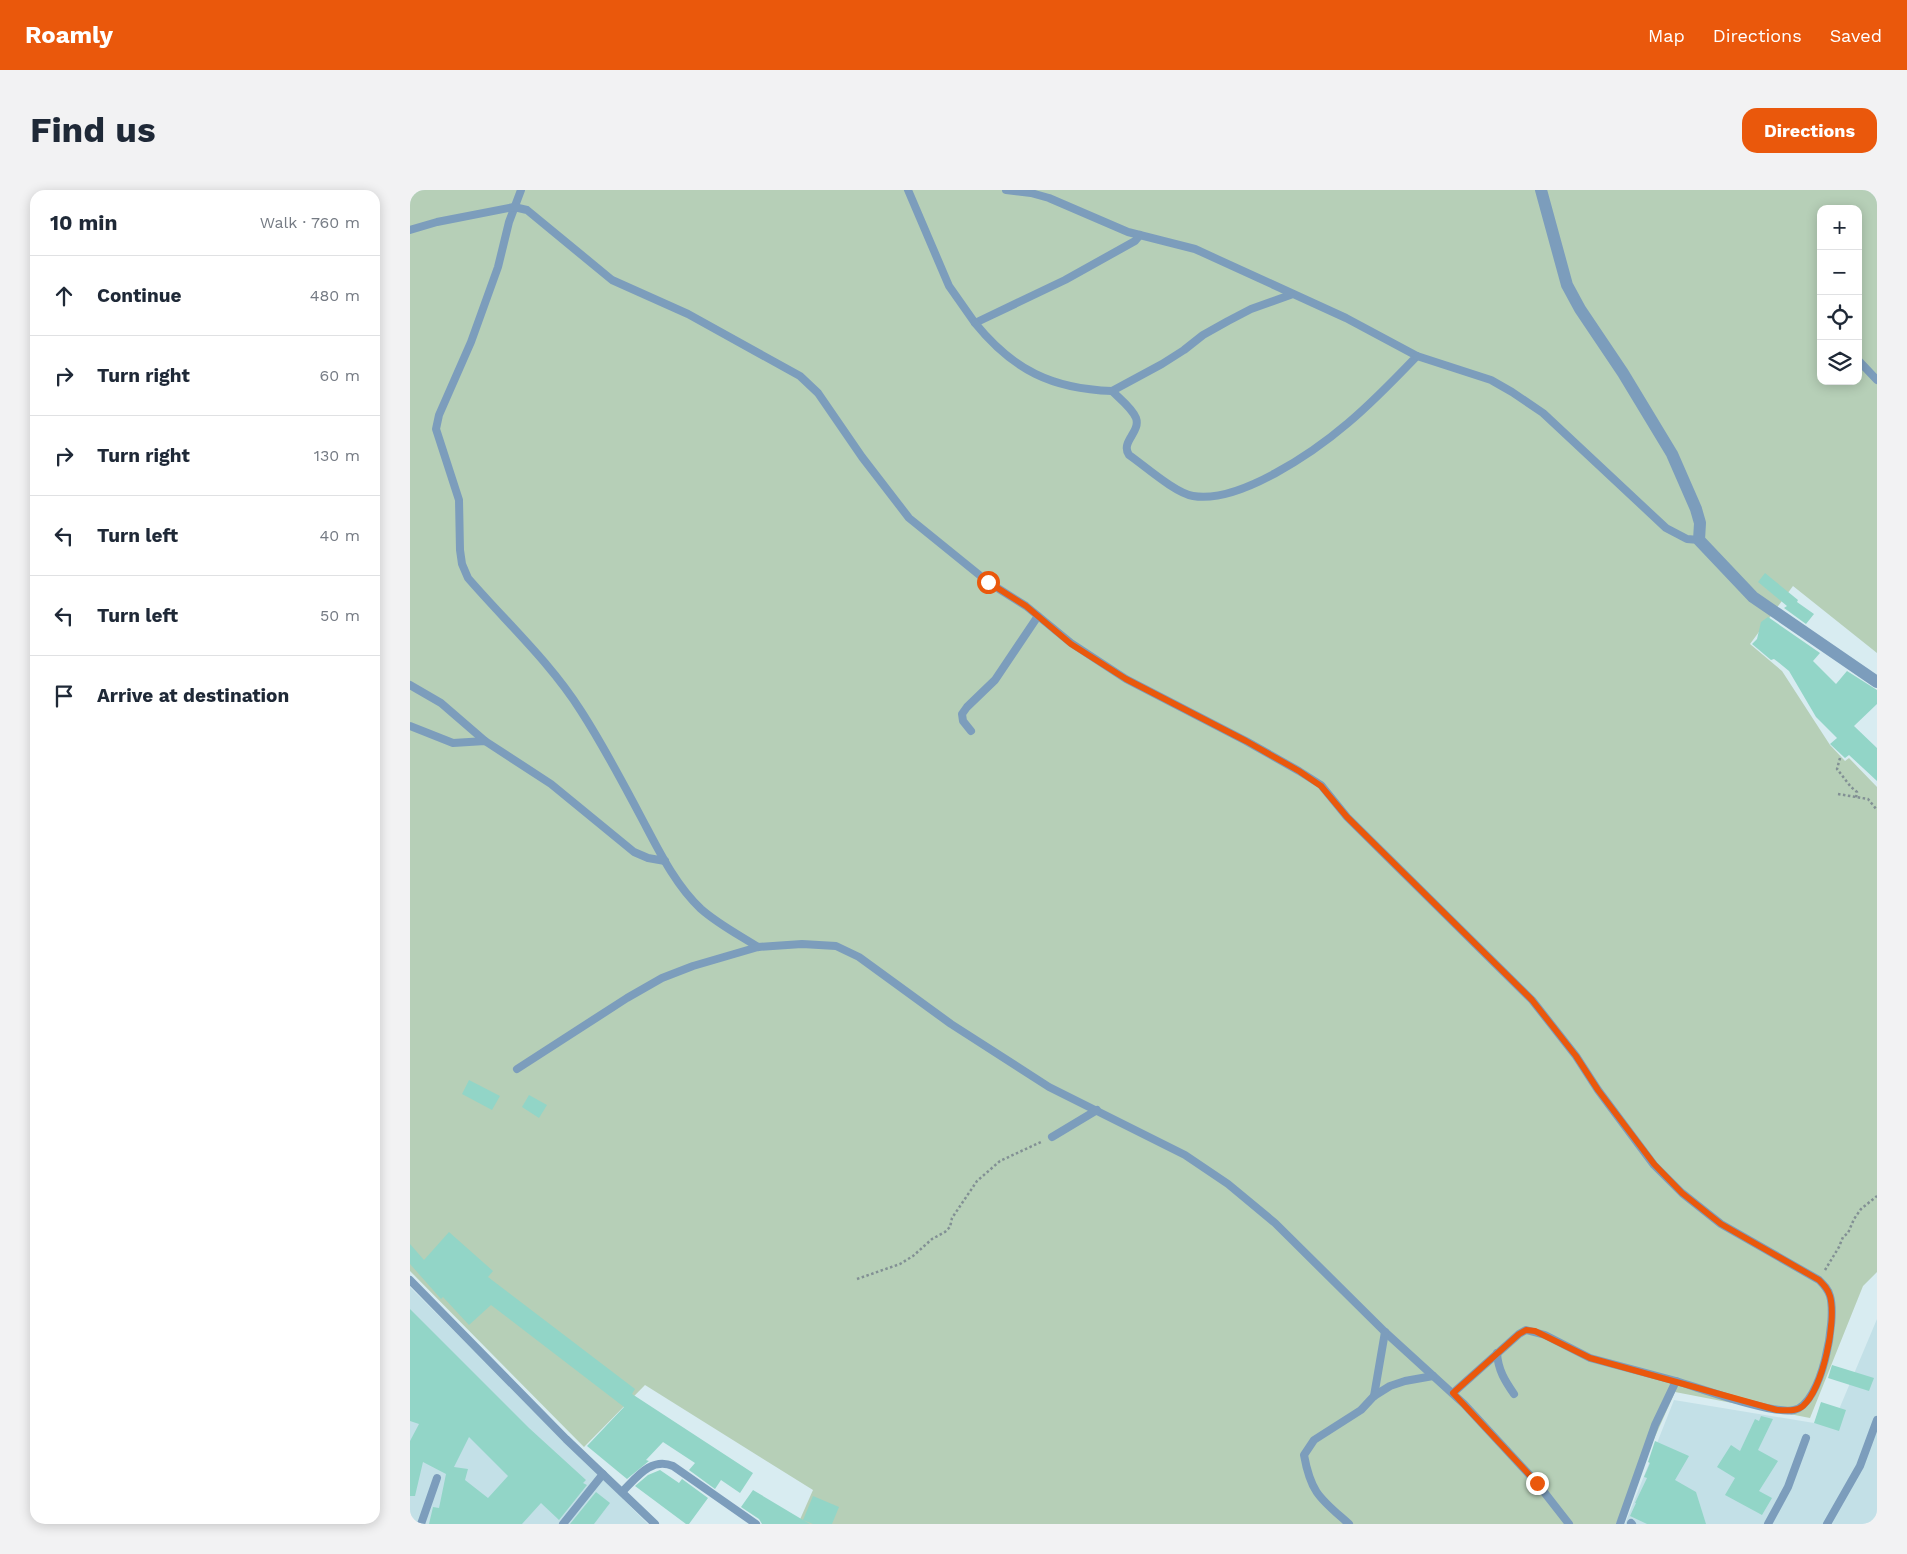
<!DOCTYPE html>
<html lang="en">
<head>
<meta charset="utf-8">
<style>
  body { margin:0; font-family:"Work Sans",sans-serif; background:#f2f2f3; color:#1f2937 }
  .controls { position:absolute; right:15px; top:15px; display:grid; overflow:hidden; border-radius:10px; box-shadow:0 2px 12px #0003 }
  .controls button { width:45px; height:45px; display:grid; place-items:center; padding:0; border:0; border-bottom:1px solid #e0e1e3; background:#fff; color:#1f2937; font:25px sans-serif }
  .stop { position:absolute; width:15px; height:15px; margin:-11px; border:4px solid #ea580c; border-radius:50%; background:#fff }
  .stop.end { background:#ea580c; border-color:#fff; box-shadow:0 1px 5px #0008 }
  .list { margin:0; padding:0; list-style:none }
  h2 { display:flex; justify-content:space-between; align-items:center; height:65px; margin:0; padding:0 20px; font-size:21px }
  h2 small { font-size:16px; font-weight:400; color:#747a83 }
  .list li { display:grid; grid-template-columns:32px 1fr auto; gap:15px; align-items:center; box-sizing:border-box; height:80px; padding:0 20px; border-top:1px solid #e0e1e3 }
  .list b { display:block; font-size:19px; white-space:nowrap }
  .list em { font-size:16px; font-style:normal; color:#747a83 }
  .icon { flex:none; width:28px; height:28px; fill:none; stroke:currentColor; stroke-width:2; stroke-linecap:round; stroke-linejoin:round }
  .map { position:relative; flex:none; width:1467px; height:1334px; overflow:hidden; border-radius:15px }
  header { display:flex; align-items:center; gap:30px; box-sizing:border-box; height:70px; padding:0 25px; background:#ea580c; color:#fff }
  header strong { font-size:24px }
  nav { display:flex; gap:28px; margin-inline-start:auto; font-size:18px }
  .intro { display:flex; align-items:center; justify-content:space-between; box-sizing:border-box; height:120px; padding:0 30px }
  h1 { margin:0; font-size:35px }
  .button { padding:12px 22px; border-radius:15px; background:#ea580c; color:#fff; font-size:18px; font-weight:700 }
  main { display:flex; gap:30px; padding:0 30px }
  aside { flex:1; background:#fff; border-radius:15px; box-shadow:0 2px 12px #0003 }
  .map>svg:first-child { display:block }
  .built { fill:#c3e0e7 }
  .green { fill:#b6cfb7; fill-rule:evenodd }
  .building { fill:#92d5c7; fill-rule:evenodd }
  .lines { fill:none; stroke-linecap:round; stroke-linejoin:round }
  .path { stroke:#829094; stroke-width:2.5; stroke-dasharray:2.5 2.5; stroke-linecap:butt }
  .service { stroke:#7c9dbc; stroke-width:8 }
  .minor { stroke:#7c9dbc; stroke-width:12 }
  .route { stroke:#ea580c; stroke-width:6 }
</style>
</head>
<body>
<header>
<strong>Roamly</strong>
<nav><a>Map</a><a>Directions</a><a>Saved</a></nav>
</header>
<div class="intro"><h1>Find us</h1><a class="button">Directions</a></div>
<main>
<aside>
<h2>10 min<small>Walk · 760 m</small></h2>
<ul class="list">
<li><svg class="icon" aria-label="ahead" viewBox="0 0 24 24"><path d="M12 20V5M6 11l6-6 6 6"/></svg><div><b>Continue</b></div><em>480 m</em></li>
<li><svg class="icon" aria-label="right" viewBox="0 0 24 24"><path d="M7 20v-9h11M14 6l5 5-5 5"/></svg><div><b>Turn right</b></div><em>60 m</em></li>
<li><svg class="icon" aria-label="right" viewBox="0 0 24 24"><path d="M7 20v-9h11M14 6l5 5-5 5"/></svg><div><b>Turn right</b></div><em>130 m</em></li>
<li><svg class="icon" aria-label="left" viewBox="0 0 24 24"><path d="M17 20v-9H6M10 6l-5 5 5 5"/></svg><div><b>Turn left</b></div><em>40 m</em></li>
<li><svg class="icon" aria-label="left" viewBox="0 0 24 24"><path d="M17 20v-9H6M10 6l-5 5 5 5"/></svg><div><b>Turn left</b></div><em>50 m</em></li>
<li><svg class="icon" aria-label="arrive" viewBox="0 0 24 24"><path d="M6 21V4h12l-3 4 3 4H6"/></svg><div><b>Arrive at destination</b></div></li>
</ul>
</aside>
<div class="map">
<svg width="1467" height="1334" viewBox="0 0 1467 1334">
  <rect width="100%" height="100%" fill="#d8ecf1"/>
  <!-- built -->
  <g class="built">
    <path d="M0,1097L238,1334H0Z"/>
    <path d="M1467,1129V1334H1215L1264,1210L1422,1236Z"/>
  </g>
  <!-- green -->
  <path class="green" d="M0,0H1467V463L1383,396L1340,454L1372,481L1420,555L1435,571L1439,568L1467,597V1082L1453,1096L1400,1228L1265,1202L1206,1334H388L403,1300L235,1195L174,1257L0,1081ZM1411,19H1448V191H1411Z"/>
  <!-- building -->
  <g class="building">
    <path d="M1355,383L1388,410L1387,412L1404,424L1396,434L1374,418L1377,416L1348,392Z"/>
    <path d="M1358,427L1410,463L1403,471L1426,494L1437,481L1467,500V514L1444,536L1467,558V591L1439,565L1435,568L1420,554L1427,548L1406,527L1379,481L1368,472L1364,469L1361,470L1342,454L1347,449L1351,432Z"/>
    <path d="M59,890L90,906L82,920L52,904Z"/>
    <path d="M119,905L137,915L129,928L112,917Z"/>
    <path d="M39,1042L83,1081L78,1087L225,1199L222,1204L343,1283L330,1303L311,1290L305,1299L279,1280L285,1273L253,1252L236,1270L239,1271L217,1289L177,1256L214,1217L81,1115L59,1135L33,1107L31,1109L0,1074V1054L14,1070Z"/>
    <path d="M0,1119L119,1238L176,1290L173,1293L177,1295L149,1330L131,1313L112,1334H19L23,1317L29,1318L36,1284L13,1272L5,1306H0V1251L9,1234L0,1231ZM59,1247L98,1286L78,1308L55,1290L58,1279L44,1277Z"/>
    <path d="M1422,1175L1464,1188L1459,1201L1418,1188Z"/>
    <path d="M1411,1212L1436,1220L1429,1241L1404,1233Z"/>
    <path d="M1351,1226L1363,1229L1348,1260L1368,1271L1349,1301L1362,1308L1352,1325L1315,1305L1325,1288L1307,1277L1321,1255L1330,1261L1345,1229L1349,1231Z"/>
    <path d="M1245,1251L1279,1266L1265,1290L1286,1302L1296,1334H1237L1220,1326L1226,1313H1225L1237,1288L1234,1287L1240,1273L1238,1272Z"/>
    <path d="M250,1280L269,1293L272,1289L298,1308L279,1334H276L225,1296L238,1285Z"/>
    <path d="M343,1300L393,1330L403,1306L429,1317L422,1334H403L393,1330L400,1334H352L349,1329L331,1317Z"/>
    <path d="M186,1302L200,1313L184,1334H160Z"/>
  </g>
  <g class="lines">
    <!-- path -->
    <g class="path">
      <path d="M1430,568L1427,579L1441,597L1447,602L1446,608"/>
      <path d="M1428,604L1458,609L1467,620"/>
      <path d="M1415,1080L1429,1057L1433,1047L1438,1043L1444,1029L1451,1019L1467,1006"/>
      <path d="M447,1089L490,1074L503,1066L522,1049L535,1042L540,1037L542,1028L567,991L590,971L633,951"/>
    </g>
    <!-- service -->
    <g class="service">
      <path d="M111,0L99,32L88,77L61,152L29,225L26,239L49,310L50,360L52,374L58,388C96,432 140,472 171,521C193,555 212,591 231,627C248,659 265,695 291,719C308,734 329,745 348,757"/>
      <path d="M498,0L539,96L565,133L655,90L725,51L730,45"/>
      <path d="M596,0L621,3L639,8L718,42L785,59L936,128L1007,166C985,189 963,212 938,233C904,262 829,314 783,306C765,303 735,276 719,265C710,252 731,242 726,228C722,218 710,209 702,201L752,174L774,160L793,145L818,131L841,119L883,104"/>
      <path d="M0,40L27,32L104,17L117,20L202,90L278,124L390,186L408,203L452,267L499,328L578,392L616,416L661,453L716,489L836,551L889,581L911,595L937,627L1122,810L1166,866L1188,900L1244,975L1272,1003L1311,1034L1409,1090C1414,1095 1418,1099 1420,1106C1427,1129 1412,1214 1384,1220C1363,1225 1290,1198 1266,1191L1245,1235L1210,1334"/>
      <path d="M565,133C603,180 642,199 702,201"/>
      <path d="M1007,166L1081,190L1102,202L1133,223L1256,338L1277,349L1289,350"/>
      <path d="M1448,170L1467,190"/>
      <path d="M0,495L31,513L75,551"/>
      <path d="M0,536L43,553L75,551L141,594L224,662L238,668L255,671"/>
      <path d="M561,541L553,531L552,524L557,517L585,490L628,426"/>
      <path d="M107,879L217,808L252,788L283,776L348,757L392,754L426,756L449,767L541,834L639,897L775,965L818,994L865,1033L975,1142L1054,1214L1127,1293L1159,1334"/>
      <path d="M642,947L687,920"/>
      <path d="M0,1090L156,1249L245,1334"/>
      <path d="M1087,1163C1088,1180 1095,1191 1104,1204"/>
      <path d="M1043,1203L1109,1144L1116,1140L1135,1145L1180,1168L1266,1191"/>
      <path d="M964,1206L975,1142"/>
      <path d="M212,1302C227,1287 241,1267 263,1276L346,1334"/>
      <path d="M1221,1333L1222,1334"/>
      <path d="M11,1334L27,1288"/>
      <path d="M153,1334L193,1284"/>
      <path d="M939,1334C911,1309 901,1304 894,1265L904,1250L951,1220L964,1206L980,1196L995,1191L1023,1186"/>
      <path d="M1358,1334L1378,1297L1396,1248"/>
      <path d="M1417,1334L1450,1276L1467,1230"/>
    </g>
    <!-- minor -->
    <path class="minor" d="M1131,0L1157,95L1170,119L1213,183L1262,264L1286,319L1290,333L1289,350L1343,407L1467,492"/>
  </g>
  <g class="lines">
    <!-- route -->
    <path class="route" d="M578,392L616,416L661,454L716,489L836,551L889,581L911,596L937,627L1122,810L1166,866L1188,900L1244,974L1272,1003L1311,1034L1409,1090C1414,1095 1418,1099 1420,1106C1427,1131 1413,1198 1393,1216C1386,1222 1376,1220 1367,1220L1180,1168L1125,1141L1116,1140L1109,1144L1043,1203L1127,1293"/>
  </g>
</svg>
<div class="controls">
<button>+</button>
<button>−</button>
<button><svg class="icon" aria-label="locate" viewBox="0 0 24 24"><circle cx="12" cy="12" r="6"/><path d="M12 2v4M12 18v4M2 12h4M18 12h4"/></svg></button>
<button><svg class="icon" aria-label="layers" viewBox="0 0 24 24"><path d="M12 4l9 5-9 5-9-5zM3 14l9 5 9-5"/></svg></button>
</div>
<div class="stop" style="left:578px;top:392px"></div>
<div class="stop end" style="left:1127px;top:1293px"></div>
</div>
</main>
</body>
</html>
